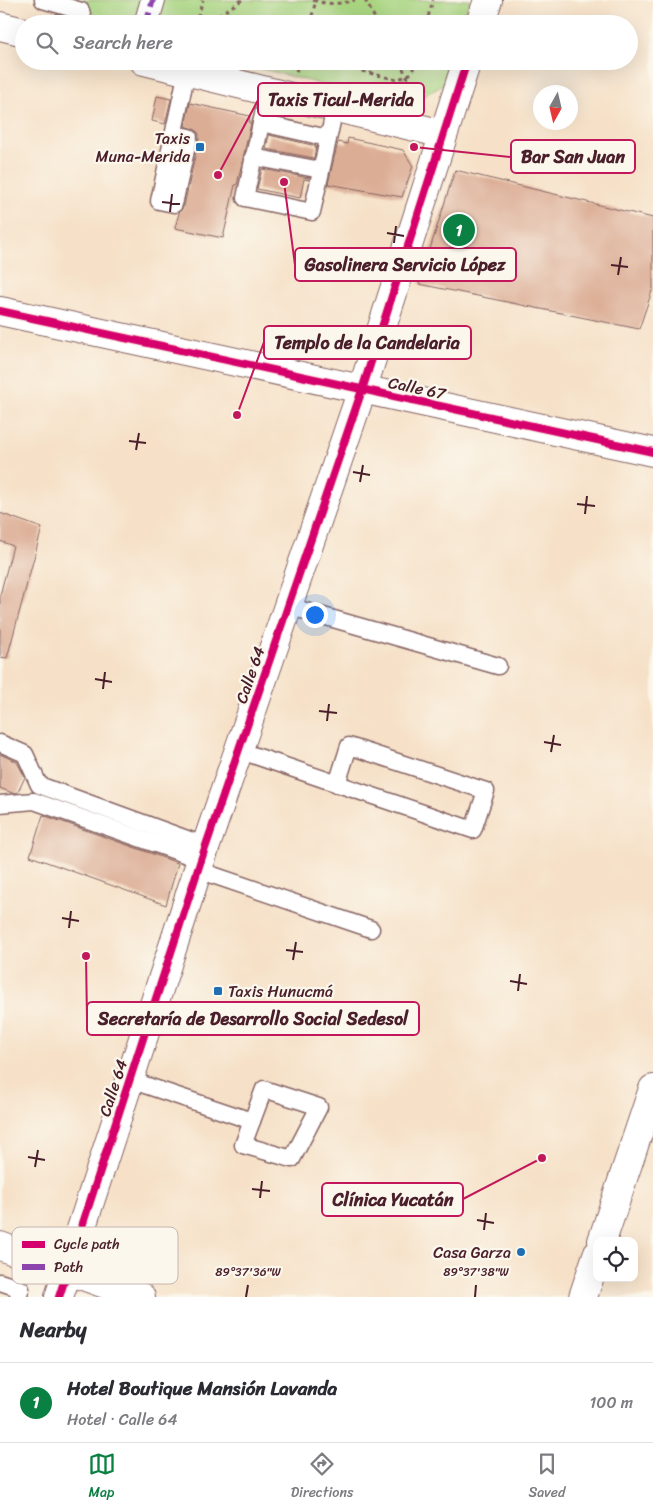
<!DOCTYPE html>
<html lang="en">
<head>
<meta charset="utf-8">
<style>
  body { margin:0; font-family:Sriracha,sans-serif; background:#f7f7f7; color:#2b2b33 }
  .controls { position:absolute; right:15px; bottom:15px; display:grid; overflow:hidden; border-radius:10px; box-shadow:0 5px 20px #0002 }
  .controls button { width:45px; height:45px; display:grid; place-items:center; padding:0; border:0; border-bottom:1px solid #e1e1e2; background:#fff; color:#2b2b33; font:25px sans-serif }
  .compass { position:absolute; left:533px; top:85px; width:45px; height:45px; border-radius:50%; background:#fff; box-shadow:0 5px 20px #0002; rotate:188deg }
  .you { position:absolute; left:314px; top:614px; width:18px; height:18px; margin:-12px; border:4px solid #fff; border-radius:50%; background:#1a73e8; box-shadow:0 0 0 8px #1a73e833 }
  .badge { display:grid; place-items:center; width:32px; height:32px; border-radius:50%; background:#0b8043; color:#fff; font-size:16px; font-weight:700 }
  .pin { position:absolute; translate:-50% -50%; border:2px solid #fff; box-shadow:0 1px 5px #0006 }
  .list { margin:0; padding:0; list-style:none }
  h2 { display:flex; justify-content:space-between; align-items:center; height:65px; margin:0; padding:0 20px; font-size:21px }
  h2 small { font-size:16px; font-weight:400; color:#7c7c81 }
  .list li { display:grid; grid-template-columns:32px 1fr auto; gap:15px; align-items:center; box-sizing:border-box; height:80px; padding:0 20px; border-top:1px solid #e1e1e2 }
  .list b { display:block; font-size:19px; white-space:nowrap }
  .list p { margin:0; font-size:16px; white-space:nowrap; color:#7c7c81 }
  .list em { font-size:16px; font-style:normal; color:#7c7c81 }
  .icon { flex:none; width:28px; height:28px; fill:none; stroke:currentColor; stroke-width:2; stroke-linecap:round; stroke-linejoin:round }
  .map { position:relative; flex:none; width:653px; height:1297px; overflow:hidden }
  .search { position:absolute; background:#fff; box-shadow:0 5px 20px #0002; left:15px; right:15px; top:15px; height:55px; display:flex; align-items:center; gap:12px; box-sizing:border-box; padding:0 18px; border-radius:28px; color:#7c7c81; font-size:19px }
  .sheet { height:145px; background:#fff }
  nav { display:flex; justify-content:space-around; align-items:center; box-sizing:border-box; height:70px; border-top:1px solid #e1e1e2; background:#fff; font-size:14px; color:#7c7c81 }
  nav a { display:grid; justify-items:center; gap:2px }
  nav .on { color:#0b8043 }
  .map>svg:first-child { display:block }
  .green { fill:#a9d581; stroke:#7a7a56 }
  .building { fill:#dcad95 }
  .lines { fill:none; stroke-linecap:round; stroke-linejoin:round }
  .service-casing { stroke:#866362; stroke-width:19 }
  .pedestrian-casing { stroke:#866362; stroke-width:26 }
  .minor-casing { stroke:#866362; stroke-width:30 }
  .tertiary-casing { stroke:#866362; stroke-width:30 }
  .secondary-casing { stroke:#866362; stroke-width:30 }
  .path { stroke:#866362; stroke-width:3; stroke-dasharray:4 4; stroke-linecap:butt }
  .service { stroke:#fff; stroke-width:16 }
  .pedestrian { stroke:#fff; stroke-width:24 }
  .minor { stroke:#fff; stroke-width:28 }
  .tertiary { stroke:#fff; stroke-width:28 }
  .secondary { stroke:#fff; stroke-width:28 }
  .quiet { stroke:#8e44ad; stroke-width:6; stroke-dasharray:12 6; stroke-linecap:butt }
  .cycleway-casing { stroke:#fbf7ec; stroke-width:11 }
  .cycleway { stroke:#d6006c; stroke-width:8 }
  .ticks { fill:none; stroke:#4a1f2b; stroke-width:2 }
  .poi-dot { fill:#1f6fb2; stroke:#fbf7ec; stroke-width:2 }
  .labels { text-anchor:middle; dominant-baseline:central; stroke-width:4.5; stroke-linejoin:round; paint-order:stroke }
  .poi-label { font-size:16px; fill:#4a1f2b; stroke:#fbf7ec; text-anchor:end }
  .street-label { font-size:16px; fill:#4a1f2b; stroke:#fbf7ec }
  .key { fill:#fbf7ec; stroke:#c6b6b2; stroke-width:1 }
  .key-label { font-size:14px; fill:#4a1f2b }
  .ticks-label { font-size:12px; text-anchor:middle; fill:#4a1f2b; stroke:#fbf7ec; stroke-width:4.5; stroke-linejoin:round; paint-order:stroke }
  .leader { fill:none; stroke:#c2185b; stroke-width:2 }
  .callout-dot { fill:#c2185b; stroke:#fbf7ec; stroke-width:2 }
  .callout { fill:#fbf7ec; stroke:#c2185b; stroke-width:2 }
  .callout-label { font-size:18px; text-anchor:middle; font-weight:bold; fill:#4a1f2b }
</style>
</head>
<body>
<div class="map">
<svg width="653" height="1297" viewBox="0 0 653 1297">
  <rect width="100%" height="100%" fill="#fbf7ec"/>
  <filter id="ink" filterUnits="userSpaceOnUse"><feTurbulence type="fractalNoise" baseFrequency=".02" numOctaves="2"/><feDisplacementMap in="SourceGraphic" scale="10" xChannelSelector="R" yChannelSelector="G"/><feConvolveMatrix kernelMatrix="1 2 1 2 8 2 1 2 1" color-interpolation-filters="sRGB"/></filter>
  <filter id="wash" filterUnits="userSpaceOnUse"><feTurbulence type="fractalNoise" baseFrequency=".0096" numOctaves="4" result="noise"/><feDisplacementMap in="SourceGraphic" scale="20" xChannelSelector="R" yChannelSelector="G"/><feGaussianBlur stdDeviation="1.12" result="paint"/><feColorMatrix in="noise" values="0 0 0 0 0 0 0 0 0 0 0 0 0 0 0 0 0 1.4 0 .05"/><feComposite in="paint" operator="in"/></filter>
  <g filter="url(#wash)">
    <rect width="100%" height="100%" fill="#f6e1c8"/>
    <!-- green -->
    <g class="green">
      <path d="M60,0H470L462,24H92Z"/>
      <path d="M231,61H450L443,85L406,106Z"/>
    </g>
    <g id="blocks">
      <!-- building -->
      <g class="building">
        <path d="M157,96L171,99L165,124L152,121Z"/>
        <path d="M190,103L250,116L249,123H251L237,185H235L223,238L175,228L179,213L184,206L199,139V134L196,130L185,126Z"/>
        <path d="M269,135L316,146L314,158L266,149Z"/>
        <path d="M348,138L403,150L413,166L402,197L328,184L338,142L347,144Z"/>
        <path d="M262,169L309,178V180L304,179L300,198L257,189Z"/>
        <path d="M455,170L653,218V288L639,329L419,284Z"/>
        <path d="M0,513L42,528L7,658L0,657V595L13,546L0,541Z"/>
        <path d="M0,754L17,762L25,777L18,792L12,793L0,788Z"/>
        <path d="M43,815L178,863L166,905L30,856Z"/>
      </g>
    </g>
  </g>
  <g filter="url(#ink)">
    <use href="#blocks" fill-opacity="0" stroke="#866362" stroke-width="1"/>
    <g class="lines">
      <!-- service casing -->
      <g class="service-casing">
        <g id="service">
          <path d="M43,0L81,11L85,24"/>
          <path d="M268,91L245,198L312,212L335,108"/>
          <path d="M261,123L328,138"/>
          <path d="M174,134L189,137L174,204L159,201L187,71"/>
          <path d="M253,157L321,170"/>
          <path d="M288,606L498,666"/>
          <path d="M0,743L25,754L39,785L206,846"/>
          <path d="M238,750L473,830L486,791L349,746L337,784"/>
          <path d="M0,804L34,801L201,860"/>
          <path d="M198,870L371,929"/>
          <path d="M130,1080L252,1121"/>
          <path d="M264,1089L319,1107L292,1159L243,1145Z"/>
          <path d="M0,1282L21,1289L18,1297"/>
        </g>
      </g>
      <!-- pedestrian casing -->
      <g class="pedestrian-casing">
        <path id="pedestrian" d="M146,24L153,0"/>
      </g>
      <!-- minor casing -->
      <g class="minor-casing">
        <g id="minor">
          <path d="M0,26L24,32"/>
          <path d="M144,61L443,134"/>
        </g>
      </g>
      <!-- tertiary casing -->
      <g class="tertiary-casing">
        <g id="tertiary">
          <path d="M480,24L488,0"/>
          <path d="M0,311L653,452"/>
          <path d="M602,1241L653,1089"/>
          <path d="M59,1297L201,860L362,390L467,61"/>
          <path d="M583,1297L597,1255"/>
        </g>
      </g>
      <!-- secondary casing -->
      <g class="secondary-casing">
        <path id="secondary" d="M0,1246L141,1297"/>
      </g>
      <!-- path -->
      <g class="path">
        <path d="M313,0C327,5 341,4 355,0"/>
        <path d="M365,0L378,24"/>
        <path d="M200,24L197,19L203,0"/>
        <path d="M205,24L242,0"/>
        <path d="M310,24L316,0"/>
        <path d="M426,24L433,0"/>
        <path d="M323,61L397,80L412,73L415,61"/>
        <path d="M399,61L416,94"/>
        <path d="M296,72L299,61"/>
        <path d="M410,97L431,86"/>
      </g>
      <!-- service -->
      <use href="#service" class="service"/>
      <!-- pedestrian -->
      <use href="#pedestrian" class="pedestrian"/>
      <!-- minor -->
      <use href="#minor" class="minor"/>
      <!-- tertiary -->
      <use href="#tertiary" class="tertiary"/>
      <!-- secondary -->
      <use href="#secondary" class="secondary"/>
      <!-- quiet -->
      <path class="quiet" d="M146,24L153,0"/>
      <!-- cycleway casing -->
      <g class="cycleway-casing">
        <g id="cycleway">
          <path d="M0,311L653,452"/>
          <path d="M59,1297L201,860L362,390L467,61"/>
        </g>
      </g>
      <!-- cycleway -->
      <use href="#cycleway" class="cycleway"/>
    </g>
  </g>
  <!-- ticks -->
  <path class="ticks" d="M162,202L180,204M170,212L172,194M387,233L404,236M394,243L396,226M611,265L628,267M618,275L621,257M129,441L146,443M136,450L139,433M353,472L370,475M360,482L363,465M577,504L595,506M585,514L587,496M95,679L112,682M103,689L105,672M319,711L337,713M327,721L329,704M544,742L561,745M551,752L554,735M62,918L79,921M69,928L71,911M286,950L303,952M293,960L296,942M510,981L527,984M518,991L520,974M28,1157L45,1160M35,1167L38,1150M252,1189L270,1191M260,1198L262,1181M477,1220L494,1223M484,1230L486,1213M246,1297L248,1285M475,1297L476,1285"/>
  <!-- markers -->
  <g class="poi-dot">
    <rect x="195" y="142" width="10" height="10" rx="2.5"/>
    <rect x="213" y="986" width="10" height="10" rx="2.5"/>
    <circle cx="521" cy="1252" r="5"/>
  </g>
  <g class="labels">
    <!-- poi labels -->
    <g class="poi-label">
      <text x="190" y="138">Taxis<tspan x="190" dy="18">Muna-Merida</tspan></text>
      <text x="228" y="991" text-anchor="start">Taxis Hunucmá</text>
      <text x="511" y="1252">Casa Garza</text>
    </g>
    <!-- street labels -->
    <g class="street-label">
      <text transform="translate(417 388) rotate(12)">Calle 67</text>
      <text transform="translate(250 675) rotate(-71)">Calle 64</text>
      <text transform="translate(113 1088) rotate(-72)">Calle 64</text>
    </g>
  </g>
  <!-- legend -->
  <rect x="12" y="1227" width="166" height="57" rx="8" class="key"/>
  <rect x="22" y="1241" width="23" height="7" fill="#d6006c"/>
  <rect x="22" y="1264" width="23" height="6" fill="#8e44ad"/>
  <g class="key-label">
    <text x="54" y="1249">Cycle path</text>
    <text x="54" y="1272">Path</text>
  </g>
  <g class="ticks-label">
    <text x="248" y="1276">89°37'36"W</text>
    <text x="476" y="1276">89°37'38"W</text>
  </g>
  <!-- callouts -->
  <path class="leader" d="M218 175L258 100M414 147L511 157M284 182L295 265M237 415L264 342M86 956L87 1019M542 1158L463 1199"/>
  <g class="callout-dot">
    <circle cx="218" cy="175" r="5"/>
    <circle cx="414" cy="147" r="5"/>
    <circle cx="284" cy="182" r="5"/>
    <circle cx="237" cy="415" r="5"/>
    <circle cx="86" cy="956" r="5"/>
    <circle cx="542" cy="1158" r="5"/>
  </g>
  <g class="callout">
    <rect x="258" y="83" width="166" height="33" rx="5"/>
    <rect x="511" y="140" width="124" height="33" rx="5"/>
    <rect x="295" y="248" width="221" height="33" rx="5"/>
    <rect x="264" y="326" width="207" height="33" rx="5"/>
    <rect x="87" y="1002" width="332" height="33" rx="5"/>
    <rect x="322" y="1183" width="141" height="33" rx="5"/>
  </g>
  <g class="callout-label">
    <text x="341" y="106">Taxis Ticul-Merida</text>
    <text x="573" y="163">Bar San Juan</text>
    <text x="405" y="271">Gasolinera Servicio López</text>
    <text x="367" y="349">Templo de la Candelaria</text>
    <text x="253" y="1025">Secretaría de Desarrollo Social Sedesol</text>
    <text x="393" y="1206">Clínica Yucatán</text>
  </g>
</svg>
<div class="controls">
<button><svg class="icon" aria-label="locate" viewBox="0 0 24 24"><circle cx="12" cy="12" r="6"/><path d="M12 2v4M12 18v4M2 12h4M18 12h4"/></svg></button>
</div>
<svg class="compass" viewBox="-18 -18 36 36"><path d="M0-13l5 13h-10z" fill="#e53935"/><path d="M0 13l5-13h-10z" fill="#7c7c81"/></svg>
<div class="you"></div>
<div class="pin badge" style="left:459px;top:230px">1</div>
<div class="search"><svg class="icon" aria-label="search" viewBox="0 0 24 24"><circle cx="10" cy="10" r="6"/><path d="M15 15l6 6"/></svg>Search here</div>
</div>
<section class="sheet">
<h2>Nearby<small></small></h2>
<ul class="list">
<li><span class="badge">1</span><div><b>Hotel Boutique Mansión Lavanda</b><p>Hotel · Calle 64</p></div><em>100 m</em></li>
</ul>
</section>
<nav>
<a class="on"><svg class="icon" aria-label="map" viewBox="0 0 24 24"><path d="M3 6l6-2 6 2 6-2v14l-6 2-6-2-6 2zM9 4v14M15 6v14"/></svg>Map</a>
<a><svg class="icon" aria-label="directions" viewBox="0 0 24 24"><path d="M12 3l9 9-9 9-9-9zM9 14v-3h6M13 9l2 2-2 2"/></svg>Directions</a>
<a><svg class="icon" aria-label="saved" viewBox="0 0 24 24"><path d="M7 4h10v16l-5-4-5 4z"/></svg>Saved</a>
</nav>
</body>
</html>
